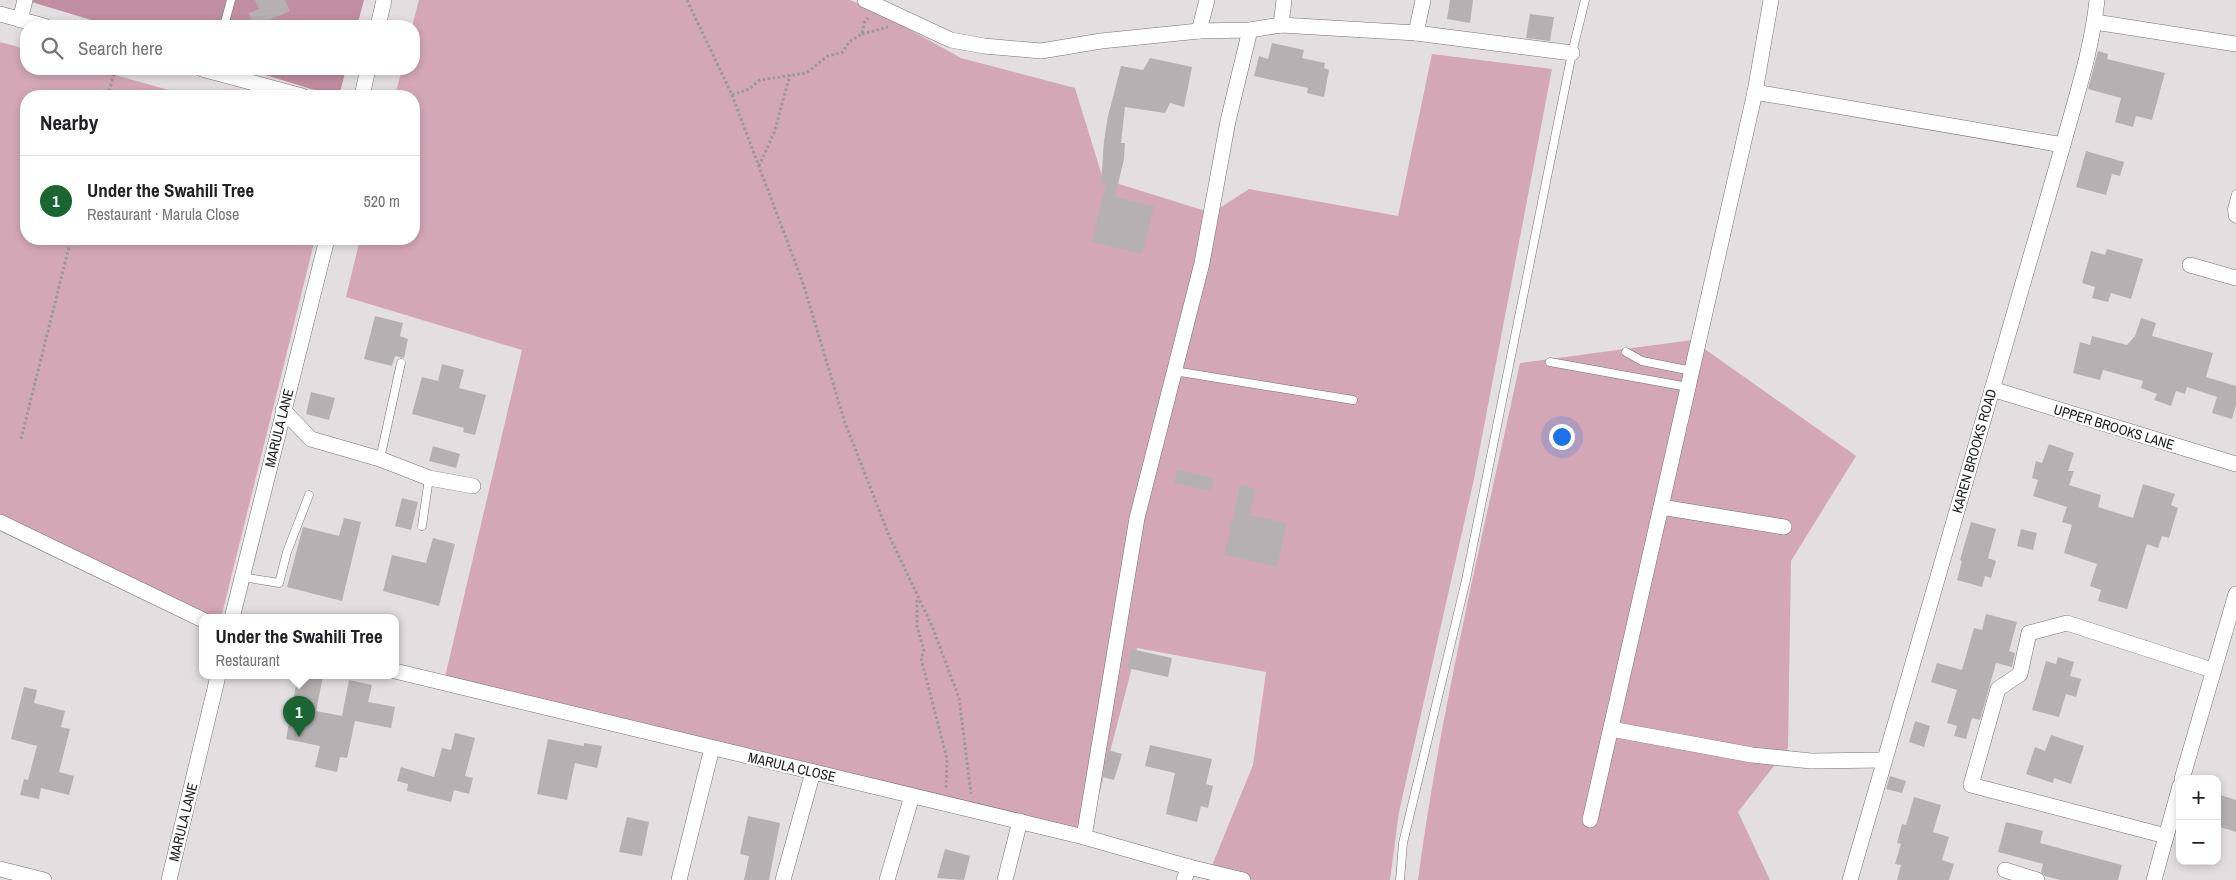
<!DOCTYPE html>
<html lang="en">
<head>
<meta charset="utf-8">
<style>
  body { margin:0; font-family:"Archivo Narrow",sans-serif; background:#f2f2f2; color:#202124 }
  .controls { position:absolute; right:15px; bottom:15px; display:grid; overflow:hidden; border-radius:10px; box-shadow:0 2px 8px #0003 }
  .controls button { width:45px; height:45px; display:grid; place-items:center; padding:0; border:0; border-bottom:1px solid #e0e0e0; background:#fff; color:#202124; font:25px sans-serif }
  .you { position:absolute; left:1561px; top:436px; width:18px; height:18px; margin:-12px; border:4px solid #fff; border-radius:50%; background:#1a73e8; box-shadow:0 0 0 8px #1a73e833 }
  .badge { display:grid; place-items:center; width:32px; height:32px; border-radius:50%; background:#1b6533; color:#fff; font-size:16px; font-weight:700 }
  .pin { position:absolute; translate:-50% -41px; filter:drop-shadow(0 1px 2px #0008) }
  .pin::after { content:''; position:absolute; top:26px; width:18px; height:15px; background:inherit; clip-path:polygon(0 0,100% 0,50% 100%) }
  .popup { position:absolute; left:199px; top:614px; width:200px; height:65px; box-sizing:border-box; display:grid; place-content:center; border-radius:10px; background:#fff; filter:drop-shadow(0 1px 4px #0005); font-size:16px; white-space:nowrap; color:#757577 }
  .popup b { font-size:19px; color:#202124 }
  .popup::after { content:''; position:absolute; left:50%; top:100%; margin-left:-10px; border:10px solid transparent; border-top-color:#fff }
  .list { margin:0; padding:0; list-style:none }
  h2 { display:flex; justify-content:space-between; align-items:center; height:65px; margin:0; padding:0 20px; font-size:21px }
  h2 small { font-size:16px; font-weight:400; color:#757577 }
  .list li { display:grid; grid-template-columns:32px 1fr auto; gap:15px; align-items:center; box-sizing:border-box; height:90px; padding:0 20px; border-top:1px solid #e0e0e0 }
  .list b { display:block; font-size:19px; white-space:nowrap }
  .list p { margin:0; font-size:16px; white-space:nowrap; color:#757577 }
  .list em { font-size:16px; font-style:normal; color:#757577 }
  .icon { flex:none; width:28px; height:28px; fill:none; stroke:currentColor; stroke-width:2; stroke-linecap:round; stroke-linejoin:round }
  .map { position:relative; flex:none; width:2236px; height:880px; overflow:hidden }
  .search { position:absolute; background:#fff; box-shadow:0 2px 8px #0003; left:20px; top:20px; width:400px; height:55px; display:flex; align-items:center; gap:12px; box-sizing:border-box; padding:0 18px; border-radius:20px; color:#757577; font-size:19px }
  .panel { position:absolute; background:#fff; box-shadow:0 2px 8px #0003; left:20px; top:90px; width:400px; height:155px; border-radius:20px }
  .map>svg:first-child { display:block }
  .green { fill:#d4a7b7 }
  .forest { fill:#c18da0 }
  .building { fill:#b5b1b3 }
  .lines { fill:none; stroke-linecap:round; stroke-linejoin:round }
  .lane-casing { stroke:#757172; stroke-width:9 }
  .street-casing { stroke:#757172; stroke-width:16 }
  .path { stroke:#9b9899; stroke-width:3; stroke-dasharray:2.5 2.5; stroke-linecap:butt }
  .lane { stroke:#fff; stroke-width:8 }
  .street { stroke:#fff; stroke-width:15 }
  .labels { text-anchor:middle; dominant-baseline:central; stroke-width:4.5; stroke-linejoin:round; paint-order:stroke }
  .street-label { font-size:14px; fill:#1d1c1c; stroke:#fff }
</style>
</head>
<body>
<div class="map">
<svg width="2236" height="880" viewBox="0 0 2236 880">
  <rect width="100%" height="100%" fill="#e3dfe0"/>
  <!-- green -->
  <g class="green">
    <path d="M419,0H850L878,12L961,58L1075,88L1103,179L1212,213L1249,189L1398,216L1432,54L1552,69L1474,479L1399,812L1390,880H1206L1253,765L1266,672L1137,648L1089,833L445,677L522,350L346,297L360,239H414V96H395L402,69H414V26H412Z"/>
    <path d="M0,42L26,49V69H94L190,96H26V239H315L221,618H203L0,527Z"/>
    <path d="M1692,340L1856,456L1791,561L1788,748L1738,812L1770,880H1418C1441,706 1483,534 1520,363Z"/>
  </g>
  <!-- forest -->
  <g class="forest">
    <path d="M25,0H364L357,26H111Z"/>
    <path d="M246,69H346L339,96H334Z"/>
  </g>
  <!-- building -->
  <g class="building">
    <path d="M255,0H285L290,11L269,20L271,26H254L249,13L259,9Z"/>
    <path d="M1450,0H1473L1470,23L1447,19Z"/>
    <path d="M1530,14L1554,17L1550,41L1526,38Z"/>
    <path d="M1272,43L1304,50L1302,58L1325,63L1324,68L1329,70L1324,97L1307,93L1308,88L1254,76L1259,56L1268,59Z"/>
    <path d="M2098,51L2108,54L2107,59L2165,73L2152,120L2136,116L2133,127L2115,122L2121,98L2088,89Z"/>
    <path d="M1150,58L1192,67L1184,107L1170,103L1165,113L1125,107L1121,143H1125L1124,159L1115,197L1154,206L1142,254L1092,242L1106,184L1101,183L1104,141L1108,116L1121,66L1143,70Z"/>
    <path d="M2086,151L2124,162L2120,176L2112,174L2106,195L2076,187Z"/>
    <path d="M2107,249L2143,259L2131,299L2111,293L2108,302L2092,298L2095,287L2082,283L2091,251L2105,255Z"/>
    <path d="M375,316L403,323L400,336L408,339L404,358L395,356L392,366L364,359Z"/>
    <path d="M2141,318L2156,323L2152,336L2213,353L2206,377L2236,386V405L2232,419L2212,413L2217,397L2187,387L2185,394L2176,391L2171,406L2154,400L2157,394L2141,388L2143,381L2103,370L2100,380L2073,373L2080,342L2090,345L2092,336L2127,345L2135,336Z"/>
    <path d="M442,364L464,370L459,388L486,395L475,435L463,432L464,428L412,414L422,377L438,381Z"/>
    <path d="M311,392L335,398L329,420L306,414Z"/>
    <path d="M2049,444L2074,453L2068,471H2074L2069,485L2101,495L2098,507L2133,518L2143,484L2175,494L2171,505L2178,508L2169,538L2162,536L2158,548L2147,544L2127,609L2098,601L2101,590L2090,586L2097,564L2064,553L2072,525L2062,522L2067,507L2033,496L2038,480L2032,478L2036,461L2042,463Z"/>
    <path d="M433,446L460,454L456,468L429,461Z"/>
    <path d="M1177,470L1214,478L1211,491L1174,483Z"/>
    <path d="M1240,485L1256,489L1250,515L1287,523L1277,567L1224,555Z"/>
    <path d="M402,498L418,502L411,530L395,526Z"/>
    <path d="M344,518L361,522L342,601L287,587L303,527L339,536Z"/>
    <path d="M1971,522L1996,529L1988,558L1996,561L1991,578L1985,576L1982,587L1957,580L1962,561L1960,560Z"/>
    <path d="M2021,529L2037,533L2033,550L2017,546Z"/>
    <path d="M433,538L455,544L439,606L383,591L392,555L426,563Z"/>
    <path d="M1986,614L2017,622L2009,651L2015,653L2012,667L1996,663L1980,720L1972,718L1966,739L1954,736L1957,726L1947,723L1957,690L1931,682L1937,663L1962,670L1974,628L1982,630Z"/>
    <path d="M1131,649L1172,658L1168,677L1127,668Z"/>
    <path d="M2058,657L2074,662L2070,676L2081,679L2076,697L2066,694L2059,717L2032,710L2046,661L2056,664Z"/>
    <path d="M300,676H323L316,711L342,716L349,680L372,685L368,702L395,707L391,728L355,721L347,758L340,757L337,772L315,767L320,746L286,739L296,685L297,686Z"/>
    <path d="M24,687L37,690L34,703L65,711L61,727L70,729L59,772L74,776L69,795L41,788L39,799L20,795L24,779L28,780L37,746L11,739Z"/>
    <path d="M1915,721L1930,726L1924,747L1909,742Z"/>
    <path d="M455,733L475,738L465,776L473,778L469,794L454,790L451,802L407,791L408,784L397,781L401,767L434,777L442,748L451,750Z"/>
    <path d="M2051,735L2084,746L2071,784L2054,778L2053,783L2026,774L2035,747L2045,751Z"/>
    <path d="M548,739L584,746V743L602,746L597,768L575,763L567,800L537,794Z"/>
    <path d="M1150,745L1212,759L1206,784L1213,786L1208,808L1201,806L1197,822L1166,814L1175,773L1145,766Z"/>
    <path d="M1108,750L1122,754L1114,780L1103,777Z"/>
    <path d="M1890,776L1906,781L1902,793L1886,789Z"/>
    <path d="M2217,794L2236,800V832L2217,826Z"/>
    <path d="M1914,797L1941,805L1933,832L1949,837L1942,860L1954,864L1949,880H1897L1901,865L1895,864L1901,844L1897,843L1902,824L1906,825Z"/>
    <path d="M748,816L780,823L769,880H744L749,856L740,854Z"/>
    <path d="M627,817L649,822L642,856L619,852Z"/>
    <path d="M2006,822L2043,831L2040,843L2122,865L2118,880H2060L2045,876L2041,872L2043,864L1998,852Z"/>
    <path d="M945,849L970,856L964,880L937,878Z"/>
  </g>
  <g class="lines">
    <!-- lane casing -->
    <g class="lane-casing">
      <g id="lane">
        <path d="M224,26L231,0"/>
        <path d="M2236,194L2232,209L2233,217L2236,219"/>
        <path d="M1626,352L1642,361L1692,371"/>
        <path d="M1550,362L1688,387"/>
        <path d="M1174,371L1353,400"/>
        <path d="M380,459L401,363"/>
        <path d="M422,526L429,478"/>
        <path d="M242,577L279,583L287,552L309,495"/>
        <path d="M1400,880L1403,843L1466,580L1572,53L1585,0"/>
      </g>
    </g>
    <!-- street casing -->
    <g class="street-casing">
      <g id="street">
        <path d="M865,0L951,40L984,46L1041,51L1101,41L1199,31L1250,30L1281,25L1416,33L1572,53"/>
        <path d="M0,14L44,26"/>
        <path d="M20,20L25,0"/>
        <path d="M2095,22L2236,44"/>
        <path d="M1281,25L1284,0"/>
        <path d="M378,26L384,0"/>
        <path d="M1199,31L1207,0"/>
        <path d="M1416,33L1423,0"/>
        <path d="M202,69L302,96"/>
        <path d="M1755,92L2063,145"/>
        <path d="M362,96L368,69"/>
        <path d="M2190,265L2236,278"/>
        <path d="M1992,389L2236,464"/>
        <path d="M283,410L311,439L380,459L429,478L473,486"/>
        <path d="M1661,507L1784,527"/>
        <path d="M0,522L203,620"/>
        <path d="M232,618L327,239"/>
        <path d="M395,671L1084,837L1189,867"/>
        <path d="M1611,729L1752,755L1811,761L1884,760"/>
        <path d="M2182,779L2236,594"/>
        <path d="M1590,820L1755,92L1771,0"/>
        <path d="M2166,836L1971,785L1998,689L2020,674L2029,633L2067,623L2212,670"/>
        <path d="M1084,837L1137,518L1202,263L1228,121L1250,30"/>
        <path d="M0,869L44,880"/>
        <path d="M2005,870L2037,880"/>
        <path d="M169,880L218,676"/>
        <path d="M679,880L712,748"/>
        <path d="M783,880L813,772"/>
        <path d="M887,880L912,796"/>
        <path d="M1005,880L1020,821"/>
        <path d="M1184,880L1189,867L1243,880"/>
        <path d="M1850,880L2063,145C2076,97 2092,49 2097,0"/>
        <path d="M2154,880L2180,786"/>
      </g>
    </g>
    <!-- path -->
    <g class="path">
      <path d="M687,0L732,95L803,283L844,420L888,533L932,626L959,698L971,794"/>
      <path d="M862,34L888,27"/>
      <path d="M732,95L749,89L760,80L806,73L828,56L843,52L849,42L862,34L864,23L868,18"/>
      <path d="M108,96L115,69"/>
      <path d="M759,166L774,133L790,75"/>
      <path d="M21,439L71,239"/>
      <path d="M917,600V626L924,651L921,658L947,759L946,788"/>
    </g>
    <!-- lane -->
    <use href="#lane" class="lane"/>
    <!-- street -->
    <use href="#street" class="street"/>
  </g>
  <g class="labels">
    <!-- street labels -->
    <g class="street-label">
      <text transform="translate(2114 427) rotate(17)">UPPER BROOKS LANE</text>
      <text transform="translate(279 428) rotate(-76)">MARULA LANE</text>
      <text transform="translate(1974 451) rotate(-74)">KAREN BROOKS ROAD</text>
      <text transform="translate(792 767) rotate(13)">MARULA CLOSE</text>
      <text transform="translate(183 822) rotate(-76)">MARULA LANE</text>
    </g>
  </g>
</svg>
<div class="controls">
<button>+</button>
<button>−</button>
</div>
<div class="you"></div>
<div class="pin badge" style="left:299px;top:737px">1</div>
<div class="popup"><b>Under the Swahili Tree</b>Restaurant</div>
<div class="search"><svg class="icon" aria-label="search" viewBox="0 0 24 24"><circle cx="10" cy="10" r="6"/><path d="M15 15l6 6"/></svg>Search here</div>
<section class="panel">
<h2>Nearby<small></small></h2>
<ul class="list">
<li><span class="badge">1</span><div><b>Under the Swahili Tree</b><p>Restaurant · Marula Close</p></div><em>520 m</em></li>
</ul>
</section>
</div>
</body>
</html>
